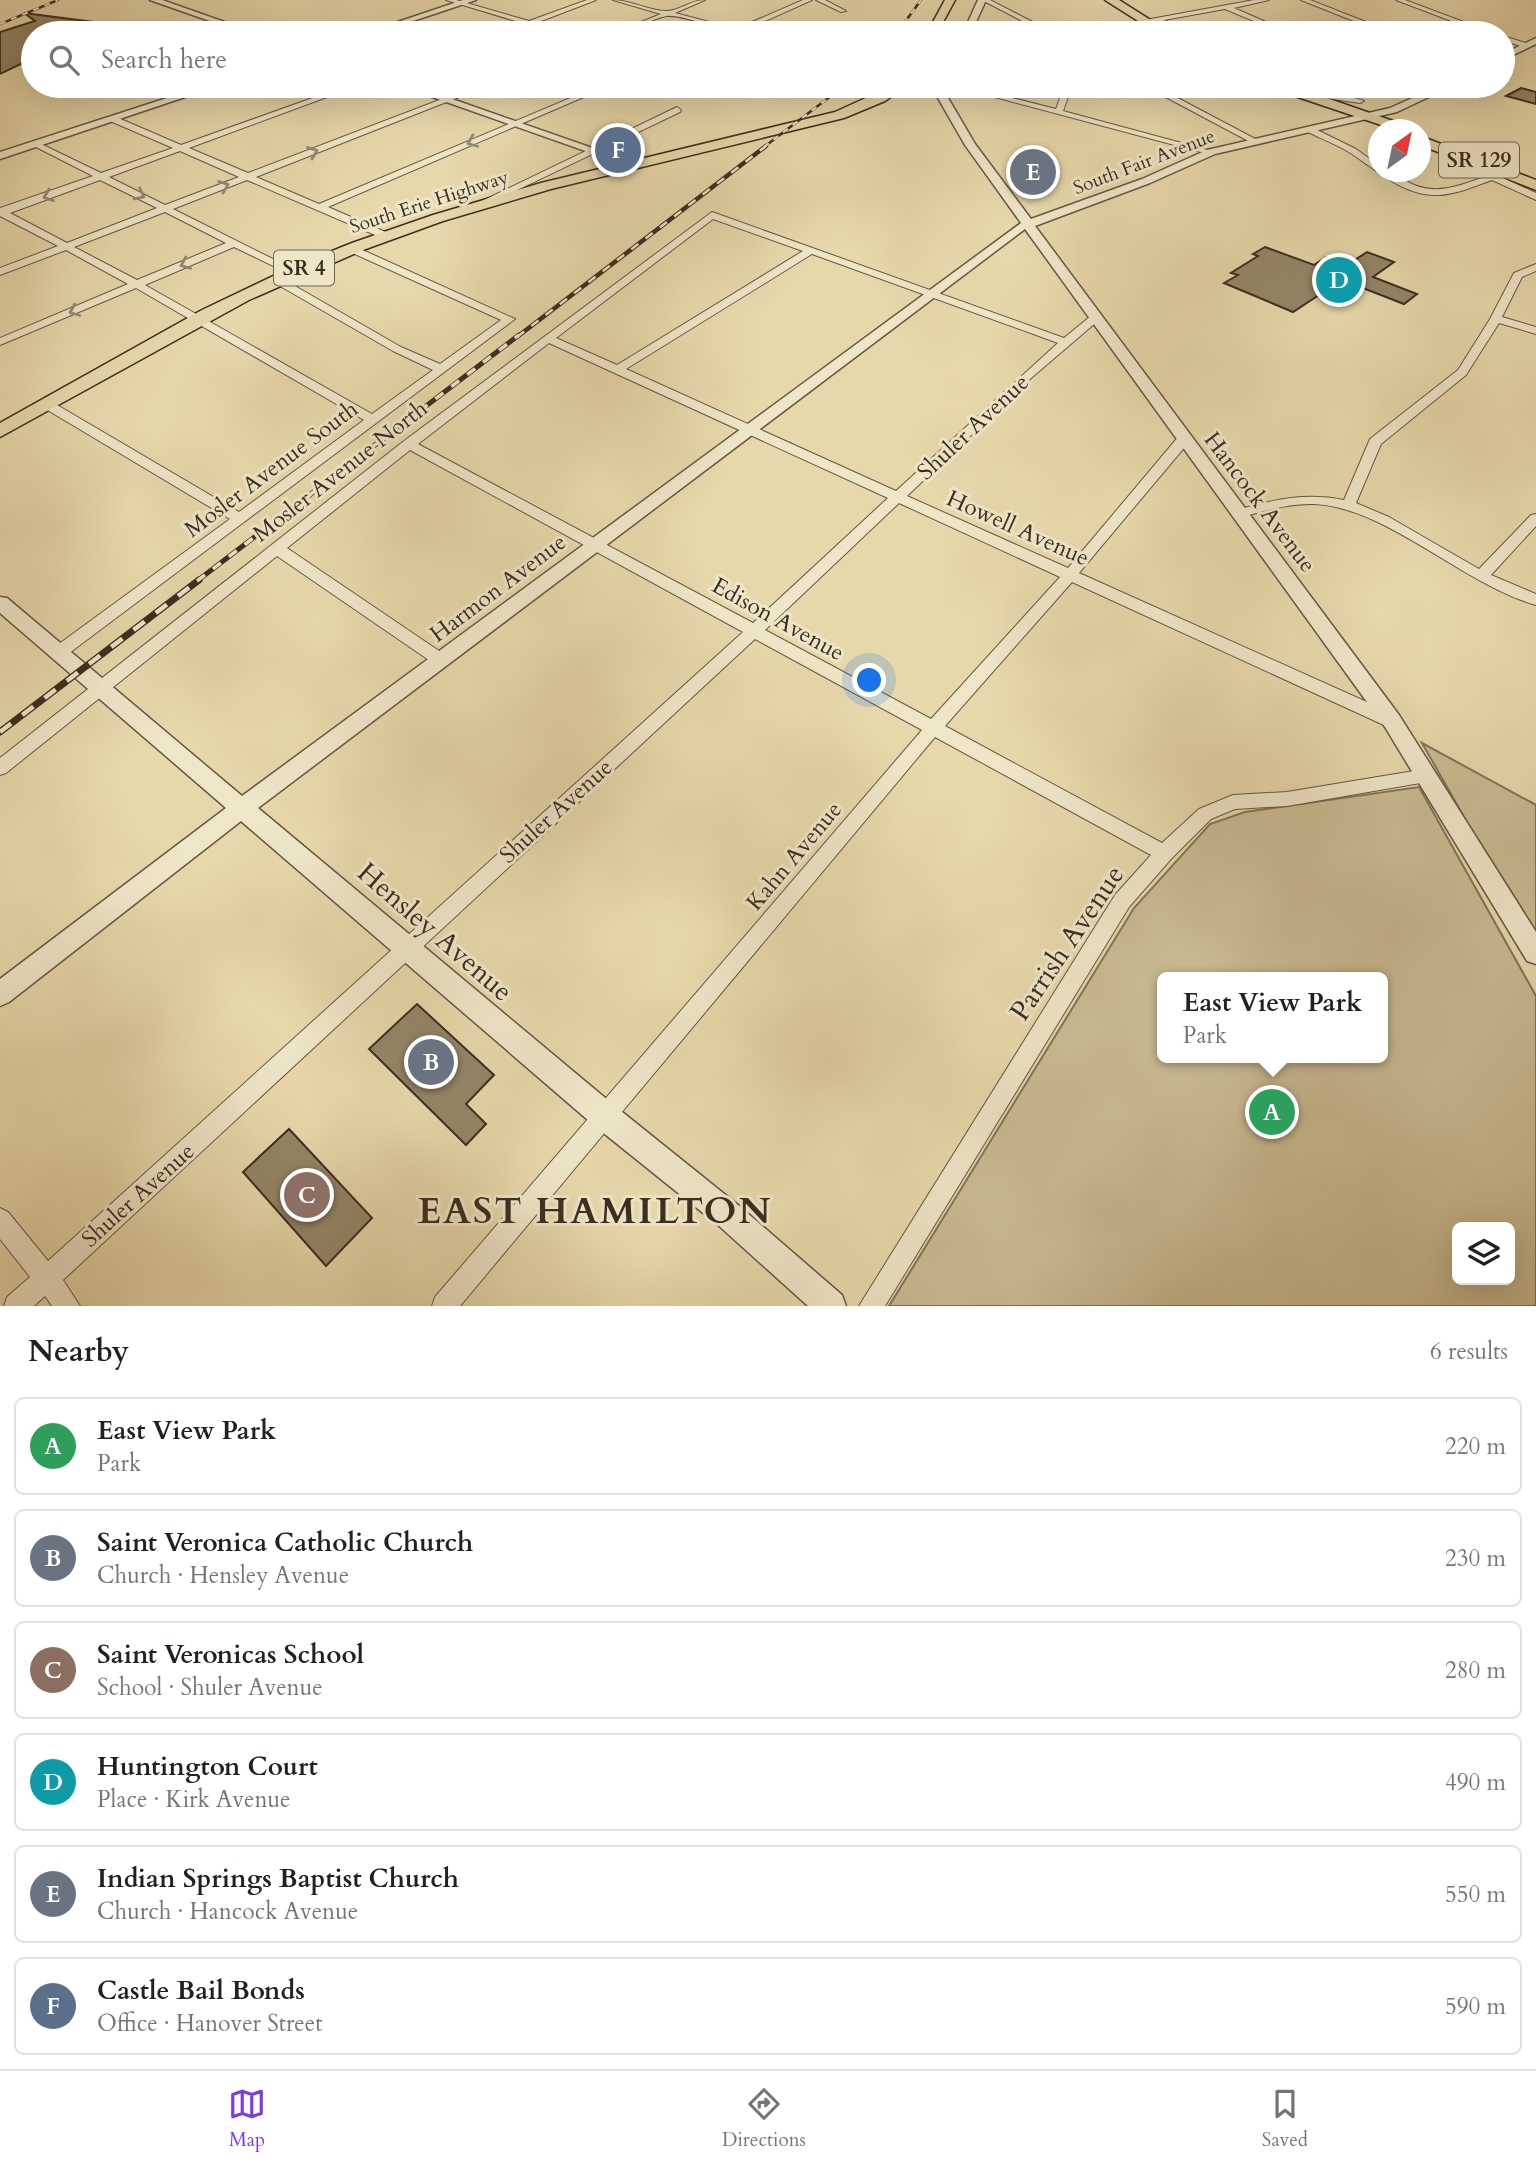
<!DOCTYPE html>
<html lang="en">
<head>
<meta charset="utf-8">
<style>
  body { margin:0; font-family:Cardo,serif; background:#f6f6f6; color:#202124 }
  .controls { position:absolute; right:21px; bottom:21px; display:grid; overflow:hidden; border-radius:10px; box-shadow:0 7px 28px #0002 }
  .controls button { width:63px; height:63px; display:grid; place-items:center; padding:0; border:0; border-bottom:2px solid #e0e0e0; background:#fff; color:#202124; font:35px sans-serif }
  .compass { position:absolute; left:1368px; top:119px; width:63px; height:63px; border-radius:50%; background:#fff; box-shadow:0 7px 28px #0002; rotate:33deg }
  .you { position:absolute; left:870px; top:681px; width:24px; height:24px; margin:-18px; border:5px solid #fff; border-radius:50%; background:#1a73e8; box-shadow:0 0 0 10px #1a73e833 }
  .badge { display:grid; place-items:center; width:46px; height:46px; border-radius:50%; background:#7c3aed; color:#fff; font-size:23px; font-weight:700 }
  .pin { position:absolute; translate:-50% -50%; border:4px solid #fff; box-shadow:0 2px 7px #0006 }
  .popup { position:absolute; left:1157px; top:972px; width:231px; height:91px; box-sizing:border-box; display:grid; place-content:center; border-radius:10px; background:#fff; filter:drop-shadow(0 2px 5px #0005); font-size:23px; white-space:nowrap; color:#757577 }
  .popup b { font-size:26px; color:#202124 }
  .popup::after { content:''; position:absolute; left:50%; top:100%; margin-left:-14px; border:14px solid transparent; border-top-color:#fff }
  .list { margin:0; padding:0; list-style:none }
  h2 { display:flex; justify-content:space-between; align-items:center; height:91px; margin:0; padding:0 28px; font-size:30px }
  h2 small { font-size:23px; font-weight:400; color:#757577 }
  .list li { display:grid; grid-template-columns:46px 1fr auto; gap:21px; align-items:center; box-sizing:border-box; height:98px; margin:0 14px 14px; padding:0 14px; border:2px solid #e0e0e0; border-radius:10px }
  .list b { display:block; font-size:26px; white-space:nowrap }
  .list p { margin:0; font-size:23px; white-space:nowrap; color:#757577 }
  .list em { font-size:23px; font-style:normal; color:#757577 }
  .icon { flex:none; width:38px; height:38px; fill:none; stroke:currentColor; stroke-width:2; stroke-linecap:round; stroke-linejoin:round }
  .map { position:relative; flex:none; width:1536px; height:1306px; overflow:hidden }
  .search { position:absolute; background:#fff; box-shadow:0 7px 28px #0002; left:21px; right:21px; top:21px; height:77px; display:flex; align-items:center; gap:18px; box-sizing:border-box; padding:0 24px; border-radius:38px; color:#757577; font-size:26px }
  .sheet { height:763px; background:#fff }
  nav { display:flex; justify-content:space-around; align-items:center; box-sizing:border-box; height:98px; border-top:2px solid #e0e0e0; background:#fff; font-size:19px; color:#757577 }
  nav a { display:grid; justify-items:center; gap:4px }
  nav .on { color:#7c3aed }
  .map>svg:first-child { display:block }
  .green { fill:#cabb93; stroke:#82745a; stroke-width:2; fill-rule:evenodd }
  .building { fill:#948668; stroke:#3a2e20; stroke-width:2 }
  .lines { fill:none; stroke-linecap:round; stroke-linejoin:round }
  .minor-casing { stroke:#655843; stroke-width:2 }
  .tertiary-casing { stroke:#655843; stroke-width:3 }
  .primary-casing { stroke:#3a2e20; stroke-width:3 }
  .trunk-casing { stroke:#3a2e20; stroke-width:3 }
  .minor { fill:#efe6c8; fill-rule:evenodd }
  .tertiary { fill:#efe6c8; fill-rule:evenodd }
  .primary { fill:#e7d8ab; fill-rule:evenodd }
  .trunk { fill:#e7d8ab; fill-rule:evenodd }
  .rail-far3-casing { stroke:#3a2e20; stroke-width:2.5 }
  .rail-far2-casing { stroke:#3a2e20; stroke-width:4.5 }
  .rail-far1-casing { stroke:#3a2e20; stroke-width:5 }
  .rail-casing { stroke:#3a2e20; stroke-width:7 }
  .rail-far3 { stroke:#efe6c8; stroke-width:2; stroke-dasharray:6; stroke-linecap:butt }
  .rail-far2 { stroke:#efe6c8; stroke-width:2.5; stroke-dasharray:9; stroke-linecap:butt }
  .rail-far1 { stroke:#efe6c8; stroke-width:3.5; stroke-dasharray:10; stroke-linecap:butt }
  .rail { stroke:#efe6c8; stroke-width:4.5; stroke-dasharray:14; stroke-linecap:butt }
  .oneway { stroke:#948a74 }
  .labels { text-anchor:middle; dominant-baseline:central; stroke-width:6; stroke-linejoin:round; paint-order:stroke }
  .far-street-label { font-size:19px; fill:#3a2e20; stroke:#efe6c8 }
  .shield { fill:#efe6c8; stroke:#706552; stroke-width:2 }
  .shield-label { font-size:21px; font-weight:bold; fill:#3a2e20 }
  .street-label { font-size:23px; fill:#3a2e20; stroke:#efe6c8 }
  .near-street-label { font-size:28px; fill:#3a2e20; stroke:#efe6c8 }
  .near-district-label { font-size:37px; font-weight:bold; letter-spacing:2px; fill:#3a2e20; stroke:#efe6c8 }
</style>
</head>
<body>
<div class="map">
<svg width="1536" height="1306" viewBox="0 0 1536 1306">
  <rect width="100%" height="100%" fill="#e7d8ab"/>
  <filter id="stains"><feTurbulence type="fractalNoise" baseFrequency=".00286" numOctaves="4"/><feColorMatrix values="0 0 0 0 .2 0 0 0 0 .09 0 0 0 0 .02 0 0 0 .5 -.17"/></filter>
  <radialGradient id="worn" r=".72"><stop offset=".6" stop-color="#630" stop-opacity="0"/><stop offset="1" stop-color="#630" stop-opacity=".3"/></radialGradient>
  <!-- green -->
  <g class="green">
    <path d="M1422,743L1536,805V944Z"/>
    <path d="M1419,787L1536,996V1306H889L1134,908L1210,824L1245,812ZM1162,977H1382V1058H1162ZM1457,1227H1510V1280H1457Z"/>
  </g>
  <!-- building -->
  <g class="building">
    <path d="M24,13L110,24L91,33H33V58L0,74V32L35,21Z"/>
    <path d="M1521,88L1536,92V104L1506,96Z"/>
    <path d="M1265,247L1314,265L1326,257L1347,265L1367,252L1394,262L1373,277L1417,294L1404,304L1363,288L1356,292L1331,287L1293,312L1224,283L1238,275L1231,273L1258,256L1253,254Z"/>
    <path d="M417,1004L494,1075L466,1104L486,1124L466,1145L369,1049Z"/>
    <path d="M289,1129L372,1218L326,1266L243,1172Z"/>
  </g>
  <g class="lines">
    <!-- minor casing -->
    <g class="minor-casing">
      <g id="minor">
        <path d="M446,0H456L529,21L587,0H596L536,23L567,33C555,33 545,28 532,26C521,25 509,33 498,33L522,23Z"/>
        <path d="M613,0C630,0 652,12 668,11C681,10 691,0 705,0L675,13L736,29L803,0H812L743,31L747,33C725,33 683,14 667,16C648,19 633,33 614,33L661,14Z"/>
        <path d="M816,0H825L846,11L841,12Z"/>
        <path d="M982,0H990L1054,33H1045Z"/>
        <path d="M1254,0H1269L1234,8L1291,33H1282L1225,9L1164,20L1190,33C1173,33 1162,20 1144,23L1140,21Z"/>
        <path d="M1301,0H1310L1394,33H1384Z"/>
        <path d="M1396,0H1405L1493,33H1483Z"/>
        <path d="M243,28L246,32L228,33L229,31Z"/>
        <path d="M1503,36L1529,44L1530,46L1526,48L1503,40Z"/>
        <path d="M346,86H357L189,148L248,173L476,86H487L256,177L319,204L599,86L607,87L328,207L390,234V238H382L247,180L173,209L299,272L290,274L234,247L145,285L372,414L433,370L393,351L273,282V278H281L401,347L440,364L501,320L348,251V247H356L515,319L64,657H52L50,653L52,649L230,519L44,408V402H52L239,512L364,420L136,288L0,345V338L128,284L66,250L0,275V268L58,246L0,216V208L93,176L30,144L37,142L101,173L173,148L110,121V117H116L181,145ZM180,151L239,177L165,205L109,177ZM100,180L157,208L67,243L10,213ZM165,212L226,243L137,280L74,247Z"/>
        <path d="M953,86H965L1056,109L1064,86H1072L1063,111L1215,152L1208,154Z"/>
        <path d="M1145,86H1155L1261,142L1254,144Z"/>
        <path d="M1295,86C1302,86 1358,98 1364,101L1360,103L1319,97Z"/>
        <path d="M1406,86H1416L1434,95L1427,97Z"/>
        <path d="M677,107L681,110L680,112L484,206L476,204Z"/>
        <path d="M1311,127L1356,149L1378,165V172C1392,172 1402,179 1414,185C1439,195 1461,185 1484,177L1453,162V158L1456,157L1536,193V200L1492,180C1475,186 1457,194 1439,195C1406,197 1377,171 1352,154C1338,145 1322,139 1308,132V128Z"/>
        <path d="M712,212L1064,338L1092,315H1100V319L1030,379L907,496L1068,568L1179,436H1189V442L1079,573L1398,716L1400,721L1398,726H1386L1072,582L945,726L1162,843L1199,809L1233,795L1287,792L1426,769L1432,771L1435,776L1432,781L1287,806L1235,809L1211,819L1171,859L1129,907L885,1306H859L1115,895L1151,855L935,737L460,1306H432L435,1297L922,730L755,639L63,1280L80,1306H52L45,1296L34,1306H4L7,1297L30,1277L0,1239V1208L8,1212L48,1261L743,632L410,450L287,548L448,657L450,661L448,665H436L277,556L6,773L0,775V758L404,441ZM713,219L803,251L617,365L556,338ZM812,254L1058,343L896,491L626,369ZM549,343L888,498L753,623L418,444ZM899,503L1060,577L931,719L765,630Z"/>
        <path d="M1536,264V271L1522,277L1502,317L1536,327V334L1499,323L1466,375L1381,444L1356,503L1389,517L1479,569L1531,515L1536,514V526L1491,575L1536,594V605C1462,584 1387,507 1314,504C1289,503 1265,511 1241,517L1236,516L1234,513L1236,510C1273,500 1305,492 1344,500L1370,439L1458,370L1490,319L1514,273Z"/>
      </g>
    </g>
    <!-- tertiary casing -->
    <g class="tertiary-casing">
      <g id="tertiary">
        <path d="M150,0H162L256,33H244Z"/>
        <path d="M463,0H476L377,33H365Z"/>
        <path d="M978,0H986L971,33H963Z"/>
        <path d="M1536,38V44L1503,60V54Z"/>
        <path d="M204,86H218L0,159V152Z"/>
        <path d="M401,86H415L638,164L628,166Z"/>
        <path d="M937,86H947L944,91L975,144L1031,219L1142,179L1207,150L1390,108L1439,86H1452L1397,112L1215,154L1150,183L1035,226L1399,715L1536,932V964L1527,961L1385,727L1025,229L258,808L616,1107L738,1205L842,1295L846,1306H808L718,1225L596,1127L241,821L9,1002L0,1006V979L226,808L0,613V597L7,598L242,796L1021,223L965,145L934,91Z"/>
      </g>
    </g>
    <!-- primary casing -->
    <g class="primary-casing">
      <g id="primary">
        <path d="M945,0H955L937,33H927Z"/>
        <path d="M892,86H906L885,101L844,118L551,189L443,221L363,250L249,300L0,437V423L202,310L292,267L352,243L433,215L541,183L835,112Z"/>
      </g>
    </g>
    <!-- trunk casing -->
    <g class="trunk-casing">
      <g id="trunk">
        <path d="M1105,0H1119L1171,33H1157Z"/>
        <path d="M1273,86H1292L1419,130H1396L1274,89Z"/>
        <path d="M1420,136L1536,180V190L1420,145Z"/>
      </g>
    </g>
    <!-- minor -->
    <use href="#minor" class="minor"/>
    <!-- tertiary -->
    <use href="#tertiary" class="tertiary"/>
    <!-- primary -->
    <use href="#primary" class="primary"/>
    <!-- trunk -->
    <use href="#trunk" class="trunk"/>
    <!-- rail-far3 casing -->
    <g class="rail-far3-casing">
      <g id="rail-far3">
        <path d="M0,24L58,0"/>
        <path d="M897,33L921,0"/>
        <path d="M764,147L844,86"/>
      </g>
    </g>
    <!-- rail-far2 casing -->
    <g class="rail-far2-casing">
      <path id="rail-far2" d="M517,337L766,146"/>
    </g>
    <!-- rail-far1 casing -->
    <g class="rail-far1-casing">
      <path id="rail-far1" d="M197,581L519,335"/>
    </g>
    <!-- rail casing -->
    <g class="rail-casing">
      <path id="rail" d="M0,732L199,580"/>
    </g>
    <!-- rail-far3 -->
    <use href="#rail-far3" class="rail-far3"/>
    <!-- rail-far2 -->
    <use href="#rail-far2" class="rail-far2"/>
    <!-- rail-far1 -->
    <use href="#rail-far1" class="rail-far1"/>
    <!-- rail -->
    <use href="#rail" class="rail"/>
  </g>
  <!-- one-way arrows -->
  <defs><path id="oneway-chevron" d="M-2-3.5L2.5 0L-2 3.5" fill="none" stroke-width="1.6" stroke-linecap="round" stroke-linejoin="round" transform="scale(1.75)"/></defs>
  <g class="oneway">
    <use href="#oneway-chevron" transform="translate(472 142) rotate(157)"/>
    <use href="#oneway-chevron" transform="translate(313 152) rotate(-21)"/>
    <use href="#oneway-chevron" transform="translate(224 186) rotate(-21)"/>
    <use href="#oneway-chevron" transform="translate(140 195) rotate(26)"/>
    <use href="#oneway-chevron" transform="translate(48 196) rotate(160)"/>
    <use href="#oneway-chevron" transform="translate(185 264) rotate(157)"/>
    <use href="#oneway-chevron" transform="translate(74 311) rotate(157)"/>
  </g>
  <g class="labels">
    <!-- far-street labels -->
    <g class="far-street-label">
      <text transform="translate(1144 162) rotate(-21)">South Fair Avenue</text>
      <text transform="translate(429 202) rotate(-18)">South Erie Highway</text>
    </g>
    <!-- shield labels -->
    <g class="shield">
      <rect x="1439" y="142.5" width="80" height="35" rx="5"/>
      <rect x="274" y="250.5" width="60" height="35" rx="5"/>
    </g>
    <g class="shield-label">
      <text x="1479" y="160">SR 129</text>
      <text x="304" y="268">SR 4</text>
    </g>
    <!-- street labels -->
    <g class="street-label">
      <text transform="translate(973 427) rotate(-43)">Shuler Avenue</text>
      <text transform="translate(271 469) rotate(-37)">Mosler Avenue South</text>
      <text transform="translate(340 471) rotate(-38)">Mosler Avenue North</text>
      <text transform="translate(1260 502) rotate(53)">Hancock Avenue</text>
      <text transform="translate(1018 528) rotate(24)">Howell Avenue</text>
      <text transform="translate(498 588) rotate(-37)">Harmon Avenue</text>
      <text transform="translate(778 619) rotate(29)">Edison Avenue</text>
      <text transform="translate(556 811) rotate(-42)">Shuler Avenue</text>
      <text transform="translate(794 856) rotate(-50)">Kahn Avenue</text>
      <text transform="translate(138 1195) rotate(-42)">Shuler Avenue</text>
    </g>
    <!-- near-street labels -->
    <g class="near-street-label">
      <text transform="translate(435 932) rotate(41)">Hensley Avenue</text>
      <text transform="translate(1067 943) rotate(-56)">Parrish Avenue</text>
    </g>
    <!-- near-district labels -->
    <g class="near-district-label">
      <text x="595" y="1211">EAST HAMILTON</text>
    </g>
  </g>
  <rect width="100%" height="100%" filter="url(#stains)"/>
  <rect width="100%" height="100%" fill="url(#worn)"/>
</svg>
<div class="controls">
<button><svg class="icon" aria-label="layers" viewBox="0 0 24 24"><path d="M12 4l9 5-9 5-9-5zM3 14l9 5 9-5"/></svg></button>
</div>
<svg class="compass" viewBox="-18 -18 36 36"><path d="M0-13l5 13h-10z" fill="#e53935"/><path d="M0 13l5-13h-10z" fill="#757577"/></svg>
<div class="you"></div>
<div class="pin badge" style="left:1272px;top:1112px;background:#2e9e5b">A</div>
<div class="popup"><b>East View Park</b>Park</div>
<div class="pin badge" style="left:431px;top:1062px;background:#6b7280">B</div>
<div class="pin badge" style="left:307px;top:1195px;background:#8d6e63">C</div>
<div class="pin badge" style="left:1339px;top:280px;background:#0f9aa8">D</div>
<div class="pin badge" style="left:1033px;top:172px;background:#6b7280">E</div>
<div class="pin badge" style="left:618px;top:150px;background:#5c6f8a">F</div>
<div class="search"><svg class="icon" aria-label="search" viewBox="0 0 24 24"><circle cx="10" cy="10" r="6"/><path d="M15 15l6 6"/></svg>Search here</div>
</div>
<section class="sheet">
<h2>Nearby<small>6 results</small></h2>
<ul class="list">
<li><span class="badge" style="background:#2e9e5b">A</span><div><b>East View Park</b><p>Park</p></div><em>220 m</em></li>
<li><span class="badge" style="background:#6b7280">B</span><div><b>Saint Veronica Catholic Church</b><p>Church · Hensley Avenue</p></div><em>230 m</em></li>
<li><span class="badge" style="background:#8d6e63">C</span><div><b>Saint Veronicas School</b><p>School · Shuler Avenue</p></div><em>280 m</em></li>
<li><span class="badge" style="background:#0f9aa8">D</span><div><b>Huntington Court</b><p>Place · Kirk Avenue</p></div><em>490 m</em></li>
<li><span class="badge" style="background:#6b7280">E</span><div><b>Indian Springs Baptist Church</b><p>Church · Hancock Avenue</p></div><em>550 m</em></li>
<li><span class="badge" style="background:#5c6f8a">F</span><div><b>Castle Bail Bonds</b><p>Office · Hanover Street</p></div><em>590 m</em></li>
</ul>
</section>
<nav>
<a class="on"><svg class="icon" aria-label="map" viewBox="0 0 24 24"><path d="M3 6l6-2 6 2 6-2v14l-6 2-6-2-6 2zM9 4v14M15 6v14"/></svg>Map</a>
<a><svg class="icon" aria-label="directions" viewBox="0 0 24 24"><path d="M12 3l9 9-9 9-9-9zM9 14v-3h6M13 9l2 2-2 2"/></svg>Directions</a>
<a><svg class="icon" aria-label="saved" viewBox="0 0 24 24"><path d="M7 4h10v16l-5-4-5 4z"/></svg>Saved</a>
</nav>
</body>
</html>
